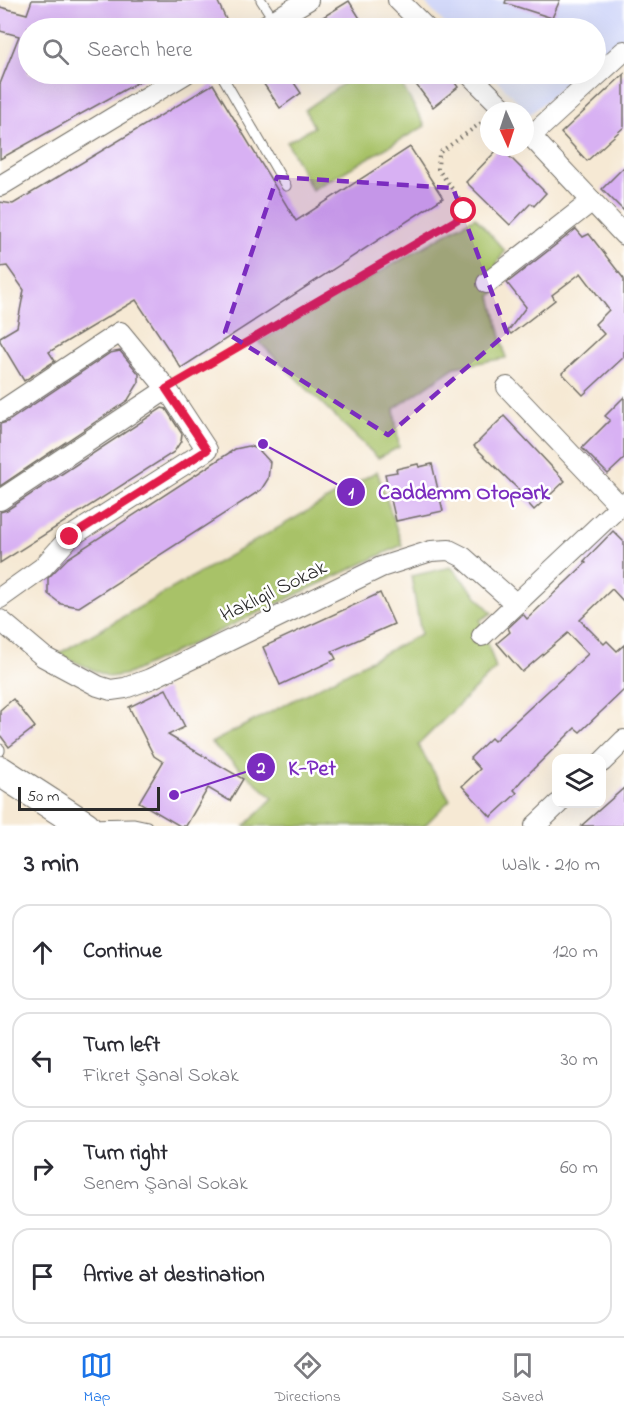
<!DOCTYPE html>
<html lang="en">
<head>
<meta charset="utf-8">
<style>
  body { margin:0; font-family:"Indie Flower",sans-serif; background:#f7f7f7; color:#2b2b33 }
  .controls { position:absolute; right:18px; bottom:18px; display:grid; overflow:hidden; border-radius:12px; box-shadow:0 6px 24px #0002 }
  .controls button { width:54px; height:54px; display:grid; place-items:center; padding:0; border:0; border-bottom:2px solid #e1e1e2; background:#fff; color:#2b2b33; font:30px sans-serif }
  .compass { position:absolute; left:480px; top:102px; width:54px; height:54px; border-radius:50%; background:#fff; box-shadow:0 6px 24px #0002; rotate:177deg }
  .scale { position:absolute; left:18px; bottom:15px; width:142px; box-sizing:border-box; padding-left:6px; border:3px solid #2b2b2b; border-top:0; font-size:16px; line-height:21px; white-space:nowrap; color:#2b2b2b; -webkit-text-stroke:4px #fff; paint-order:stroke }
  .stop { position:absolute; width:18px; height:18px; margin:-14px; border:4px solid #e11d48; border-radius:50%; background:#fff }
  .stop.end { background:#e11d48; border-color:#fff; box-shadow:0 2px 6px #0008 }
  .list { margin:0; padding:0; list-style:none }
  h2 { display:flex; justify-content:space-between; align-items:center; height:78px; margin:0; padding:0 24px; font-size:26px }
  h2 small { font-size:20px; font-weight:400; color:#7c7c81 }
  .list li { display:grid; grid-template-columns:39px 1fr auto; gap:18px; align-items:center; box-sizing:border-box; height:96px; margin:0 12px 12px; padding:0 12px; border:2px solid #e1e1e2; border-radius:18px }
  .list b { display:block; font-size:22px; white-space:nowrap }
  .list p { margin:0; font-size:20px; white-space:nowrap; color:#7c7c81 }
  .list em { font-size:20px; font-style:normal; color:#7c7c81 }
  .icon { flex:none; width:33px; height:33px; fill:none; stroke:currentColor; stroke-width:2; stroke-linecap:round; stroke-linejoin:round }
  .map { position:relative; flex:none; width:624px; height:826px; overflow:hidden }
  .search { position:absolute; background:#fff; box-shadow:0 6px 24px #0002; left:18px; right:18px; top:18px; height:66px; display:flex; align-items:center; gap:15px; box-sizing:border-box; padding:0 21px; border-radius:33px; color:#7c7c81; font-size:22px }
  .sheet { height:510px; background:#fff }
  nav { display:flex; justify-content:space-around; align-items:center; box-sizing:border-box; height:84px; border-top:2px solid #e1e1e2; background:#fff; font-size:16px; color:#7c7c81 }
  nav a { display:grid; justify-items:center; gap:3px }
  nav .on { color:#1a73e8 }
  .map>svg:first-child { display:block }
  .built { fill:#d3d9f9 }
  .green { fill:#a8c268; stroke:#6a764a; stroke-width:1.5 }
  .building { fill:#d8b1f3 }
  .lines { fill:none; stroke-linecap:round; stroke-linejoin:round }
  .service-casing { stroke:#726e66; stroke-width:11 }
  .minor-casing { stroke:#726e66; stroke-width:22 }
  .primary-casing { stroke:#726e66; stroke-width:32 }
  .path { stroke:#726e66; stroke-width:4; stroke-dasharray:1.5 4.5; stroke-linecap:butt }
  .service { stroke:#fff; stroke-width:9 }
  .minor { stroke:#fff; stroke-width:20 }
  .primary { stroke:#fff; stroke-width:30 }
  .route { stroke:#e11d48; stroke-width:8 }
  .marked { fill:#7b2cbf; fill-opacity:0.2; stroke:#7b2cbf; stroke-width:4.5; stroke-dasharray:12 8; stroke-linejoin:round }
  .labels { text-anchor:middle; dominant-baseline:central; stroke-width:5; stroke-linejoin:round; paint-order:stroke }
  .street-label { font-size:21px; fill:#2b2b2b; stroke:#fff }
  .leader { fill:none; stroke:#7b2cbf; stroke-width:2 }
  .callout-dot { fill:#7b2cbf; stroke:#fff; stroke-width:2 }
  .mark-label { font-size:18px; text-anchor:middle; font-weight:bold; fill:#fff }
  .callout-label { font-size:22px; text-anchor:middle; font-weight:bold; fill:#7b2cbf; stroke:#fff; stroke-width:5; stroke-linejoin:round; paint-order:stroke }
</style>
</head>
<body>
<div class="map">
<svg width="624" height="826" viewBox="0 0 624 826">
  <rect width="100%" height="100%" fill="#fff"/>
  <filter id="ink" filterUnits="userSpaceOnUse"><feTurbulence type="fractalNoise" baseFrequency=".0167" numOctaves="2"/><feDisplacementMap in="SourceGraphic" scale="12" xChannelSelector="R" yChannelSelector="G"/><feConvolveMatrix kernelMatrix="1 2 1 2 8 2 1 2 1" color-interpolation-filters="sRGB"/></filter>
  <filter id="wash" filterUnits="userSpaceOnUse"><feTurbulence type="fractalNoise" baseFrequency=".008" numOctaves="4" result="noise"/><feDisplacementMap in="SourceGraphic" scale="24" xChannelSelector="R" yChannelSelector="G"/><feGaussianBlur stdDeviation="1.35" result="paint"/><feColorMatrix in="noise" values="0 0 0 0 0 0 0 0 0 0 0 0 0 0 0 0 0 1.4 0 .05"/><feComposite in="paint" operator="in"/></filter>
  <g filter="url(#wash)">
    <rect width="100%" height="100%" fill="#f6e9d4"/>
    <!-- built -->
    <g class="built">
      <path d="M422,0H624V36L596,59V28H449Z"/>
      <path d="M491,74H578L530,114Z"/>
    </g>
    <!-- green -->
    <g class="green">
      <path d="M357,74H396L425,126L312,190L287,142L314,127L305,110Z"/>
      <path d="M475,217L505,251L497,263L504,284L491,296L506,358L455,367L394,409L399,447L378,458L259,342Z"/>
      <path d="M377,471L402,545L128,674L109,677L58,654Z"/>
      <path d="M451,567L492,613L480,620L496,668L418,745L450,800L424,826H245L273,798L211,743L421,634L411,576Z"/>
    </g>
    <g id="blocks">
      <!-- building -->
      <g class="building">
        <path d="M32,0H217L230,28H28V74H153L0,159V84L19,36L0,31V7L27,14Z"/>
        <path d="M506,0H560L552,18L505,3Z"/>
        <path d="M349,1L366,28H305Z"/>
        <path d="M257,74H288L301,93L280,108Z"/>
        <path d="M408,74H449L458,87L433,107Z"/>
        <path d="M624,74V127L587,161L561,133Z"/>
        <path d="M213,84L296,221L410,147L443,198L181,368L136,300L49,352L55,361L24,381L0,341V337L17,327L24,290L7,266L0,267V202L13,204Z"/>
        <path d="M500,147L546,193L534,206L531,203L510,225L466,182Z"/>
        <path d="M624,167V211L602,189Z"/>
        <path d="M576,229L583,237L589,234L624,279V357L583,395L562,373L604,334L595,324L609,310L581,273L552,295L555,300L511,334L508,331L526,307L507,283Z"/>
        <path d="M120,351L139,374V382L128,400L0,486V424L7,422L110,353Z"/>
        <path d="M624,397V459L608,474L582,448L610,420L605,416Z"/>
        <path d="M162,408L166,409L182,434L181,441L174,452L0,563V512L7,510Z"/>
        <path d="M504,416L565,481L534,510L517,491L519,490L474,446Z"/>
        <path d="M249,446L258,449L270,462L268,479L261,490L79,607L61,604L48,594V578L68,558L235,449Z"/>
        <path d="M418,464L419,467L432,464L443,511L396,521L385,474L397,472L396,469Z"/>
        <path d="M613,531L624,542V602L612,589L580,620L604,644L607,641L617,651L624,645V690L580,732L575,728L521,781L514,790L517,793L491,817L462,786L480,769L470,758L491,738L494,741L588,654L568,633L522,672L497,643L510,632L508,628L523,614L527,619L586,563L584,561Z"/>
        <path d="M380,593L394,624L332,651L336,659L280,685L263,647Z"/>
        <path d="M166,689L185,727L168,735L243,779L230,801L208,788L186,826H180L139,802L163,762L154,756L129,707Z"/>
        <path d="M13,699L35,727L9,747L0,735V710Z"/>
        <path d="M624,788V826H581Z"/>
      </g>
    </g>
  </g>
  <g filter="url(#ink)">
    <use href="#blocks" fill-opacity="0" stroke="#726e66" stroke-width="1.5"/>
    <g class="lines">
      <!-- service casing -->
      <g class="service-casing">
        <g id="service">
          <path d="M261,0L274,20"/>
          <path d="M221,74L286,186"/>
          <path d="M0,749V751"/>
          <path d="M87,824L133,823L147,826"/>
        </g>
      </g>
      <!-- minor casing -->
      <g class="minor-casing">
        <g id="minor">
          <path d="M398,0L426,28"/>
          <path d="M261,28L308,0"/>
          <path d="M469,74L506,111"/>
          <path d="M525,130L624,235"/>
          <path d="M531,136L624,51"/>
          <path d="M0,186L185,74"/>
          <path d="M487,283L592,201"/>
          <path d="M507,387L620,506"/>
          <path d="M0,412L120,332L167,389"/>
          <path d="M0,500L167,389L207,450L70,537L42,568L0,598"/>
          <path d="M0,620L44,657L98,686L111,690L125,688L150,679L381,567L431,551L449,550L463,557L516,604"/>
          <path d="M482,636L624,502"/>
          <path d="M602,762L624,740"/>
          <path d="M535,826L558,804"/>
        </g>
      </g>
      <!-- primary casing -->
      <g class="primary-casing">
        <path id="primary" d="M0,771L85,826"/>
      </g>
      <!-- path -->
      <path class="path" d="M183,379L458,219L464,211L461,201L438,169L439,153L488,118"/>
      <!-- service -->
      <use href="#service" class="service"/>
      <!-- minor -->
      <use href="#minor" class="minor"/>
      <!-- primary -->
      <use href="#primary" class="primary"/>
    </g>
  </g>
  <g class="lines" filter="url(#ink)">
    <!-- route -->
    <path class="route" d="M70,537L207,450L166,389L458,219L464,211"/>
  </g>
  <!-- marked area -->
  <path class="marked" d="M277,177L453,188L507,333L388,435L225,332Z"/>
  <g class="labels">
    <!-- street labels -->
    <g class="street-label">
      <text transform="translate(274 592) rotate(-26)">Haklıgil Sokak</text>
    </g>
  </g>
  <!-- callouts -->
  <path class="leader" d="M263 444L351 492M174 795L261 767"/>
  <g class="callout-dot">
    <circle cx="263" cy="444" r="6"/>
    <circle cx="174" cy="795" r="6"/>
    <circle cx="351" cy="492" r="15"/>
    <circle cx="261" cy="767" r="15"/>
  </g>
  <g class="mark-label">
    <text x="351" y="498">1</text>
    <text x="261" y="773">2</text>
  </g>
  <g class="callout-label">
    <text x="464" y="499">Caddemm Otopark</text>
    <text x="312" y="775">K-Pet</text>
  </g>
</svg>
<div class="controls">
<button><svg class="icon" aria-label="layers" viewBox="0 0 24 24"><path d="M12 4l9 5-9 5-9-5zM3 14l9 5 9-5"/></svg></button>
</div>
<svg class="compass" viewBox="-18 -18 36 36"><path d="M0-13l5 13h-10z" fill="#e53935"/><path d="M0 13l5-13h-10z" fill="#7c7c81"/></svg>
<div class="scale">50 m</div>
<div class="stop" style="left:464px;top:211px"></div>
<div class="stop end" style="left:70px;top:537px"></div>
<div class="search"><svg class="icon" aria-label="search" viewBox="0 0 24 24"><circle cx="10" cy="10" r="6"/><path d="M15 15l6 6"/></svg>Search here</div>
</div>
<section class="sheet">
<h2>3 min<small>Walk · 210 m</small></h2>
<ul class="list">
<li><svg class="icon" aria-label="ahead" viewBox="0 0 24 24"><path d="M12 20V5M6 11l6-6 6 6"/></svg><div><b>Continue</b></div><em>120 m</em></li>
<li><svg class="icon" aria-label="left" viewBox="0 0 24 24"><path d="M17 20v-9H6M10 6l-5 5 5 5"/></svg><div><b>Turn left</b><p>Fikret Şanal Sokak</p></div><em>30 m</em></li>
<li><svg class="icon" aria-label="right" viewBox="0 0 24 24"><path d="M7 20v-9h11M14 6l5 5-5 5"/></svg><div><b>Turn right</b><p>Senem Şanal Sokak</p></div><em>60 m</em></li>
<li><svg class="icon" aria-label="arrive" viewBox="0 0 24 24"><path d="M6 21V4h12l-3 4 3 4H6"/></svg><div><b>Arrive at destination</b></div></li>
</ul>
</section>
<nav>
<a class="on"><svg class="icon" aria-label="map" viewBox="0 0 24 24"><path d="M3 6l6-2 6 2 6-2v14l-6 2-6-2-6 2zM9 4v14M15 6v14"/></svg>Map</a>
<a><svg class="icon" aria-label="directions" viewBox="0 0 24 24"><path d="M12 3l9 9-9 9-9-9zM9 14v-3h6M13 9l2 2-2 2"/></svg>Directions</a>
<a><svg class="icon" aria-label="saved" viewBox="0 0 24 24"><path d="M7 4h10v16l-5-4-5 4z"/></svg>Saved</a>
</nav>
</body>
</html>
